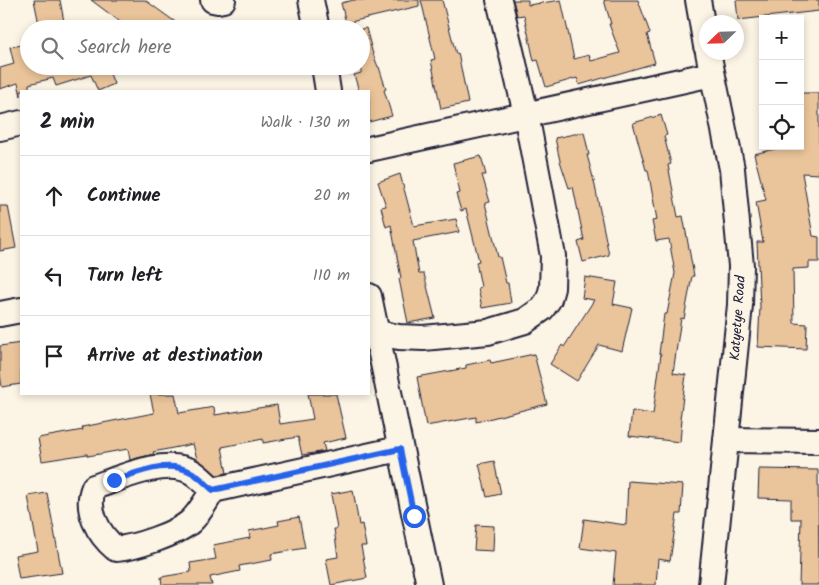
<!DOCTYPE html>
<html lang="en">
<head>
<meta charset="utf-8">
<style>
  body { margin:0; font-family:Kalam,sans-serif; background:#f2f2f2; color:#202124 }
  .controls { position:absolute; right:15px; top:15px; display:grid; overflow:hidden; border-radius:0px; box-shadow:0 2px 8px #0003 }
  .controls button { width:45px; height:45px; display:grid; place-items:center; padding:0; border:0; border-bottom:1px solid #e0e0e0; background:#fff; color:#202124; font:25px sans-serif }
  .compass { position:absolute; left:699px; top:15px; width:45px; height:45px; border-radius:50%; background:#fff; box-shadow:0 2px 8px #0003; rotate:247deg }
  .stop { position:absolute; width:15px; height:15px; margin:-11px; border:4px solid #2563eb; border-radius:50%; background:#fff }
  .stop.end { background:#2563eb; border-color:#fff; box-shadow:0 1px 5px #0008 }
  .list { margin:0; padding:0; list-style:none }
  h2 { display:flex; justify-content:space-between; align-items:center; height:65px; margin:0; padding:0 20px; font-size:21px }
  h2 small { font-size:16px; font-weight:400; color:#757577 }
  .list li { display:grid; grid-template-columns:32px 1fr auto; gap:15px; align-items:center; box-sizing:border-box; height:80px; padding:0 20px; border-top:1px solid #e0e0e0 }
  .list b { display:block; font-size:19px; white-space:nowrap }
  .list em { font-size:16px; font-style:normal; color:#757577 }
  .icon { flex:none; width:28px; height:28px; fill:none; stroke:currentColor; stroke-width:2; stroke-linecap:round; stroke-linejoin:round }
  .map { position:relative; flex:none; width:819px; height:585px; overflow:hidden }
  .search { position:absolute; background:#fff; box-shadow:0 2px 8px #0003; left:20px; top:20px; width:350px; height:55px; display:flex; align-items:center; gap:12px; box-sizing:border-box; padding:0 18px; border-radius:28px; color:#757577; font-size:19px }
  .panel { position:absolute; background:#fff; box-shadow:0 2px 8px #0003; left:20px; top:90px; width:350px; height:305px; border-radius:0px }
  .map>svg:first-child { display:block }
  .building { fill:#eac49a; stroke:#22223b }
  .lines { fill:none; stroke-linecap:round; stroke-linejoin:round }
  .minor-casing { stroke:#22223b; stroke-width:28 }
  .minor { stroke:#fcf5e5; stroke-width:24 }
  .route { stroke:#2563eb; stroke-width:6 }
  .labels { text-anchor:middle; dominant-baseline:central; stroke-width:5; stroke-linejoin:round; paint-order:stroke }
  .street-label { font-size:14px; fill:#22223b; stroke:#fcf5e5 }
</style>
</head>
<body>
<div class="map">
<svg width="819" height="585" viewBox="0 0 819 585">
  <rect width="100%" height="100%" fill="#fcf5e5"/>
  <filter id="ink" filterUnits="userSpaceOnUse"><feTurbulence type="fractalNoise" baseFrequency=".02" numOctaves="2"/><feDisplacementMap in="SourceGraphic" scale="10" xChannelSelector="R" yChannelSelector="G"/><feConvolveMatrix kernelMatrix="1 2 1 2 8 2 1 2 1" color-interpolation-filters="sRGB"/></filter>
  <g filter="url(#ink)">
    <!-- building -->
    <g class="building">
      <path d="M34,0H60L65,27L40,29Z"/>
      <path d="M91,0H145L185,29H130Z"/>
      <path d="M354,0H419V6L346,23L341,3Z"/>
      <path d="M421,0H442L456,54L458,53L468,103L441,109L431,60L435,59Z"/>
      <path d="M513,0H528V5L561,0L574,59L589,55L591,61L620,53L609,24H611L604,0H638L650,33L647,34L655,63L579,85L577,78L546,87L538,60L534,61L524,15L517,16Z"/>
      <path d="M736,0H819V11L738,20Z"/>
      <path d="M366,28L372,51L378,67H379L386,89L384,90L392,116L369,122V91H359L354,75L361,73V29Z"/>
      <path d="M29,44V66H107L114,84L98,91L91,75L56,86L53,78L29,84V91H21V96L18,83L0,89V68L14,64L10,47Z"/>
      <path d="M800,93H819V174L802,173L813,236L819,237V262H809V268L793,269L794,323L807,324L806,349L758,347L760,307L757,242H763L756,202L766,200L754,154L787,146H800Z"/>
      <path d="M661,115L667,135L664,136L671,164L668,165L678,217L683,216L694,276H692L684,319L681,318L673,373L686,375L680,419H682L680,442L629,436L632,411L653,414L661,354H659L664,314H667L675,273L669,239L656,241L652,221L657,220L648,170H646L633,123Z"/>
      <path d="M584,132L589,155H587L594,181L609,255L583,262L578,242L584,240L573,187L569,188L560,161L555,138Z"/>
      <path d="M481,156L486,175H482L490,202L485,203L498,257H500L506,283H508L511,303L482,308L478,288L481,287L476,262L479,261L466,209L461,211L456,194L460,193L453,163Z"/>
      <path d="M400,174L414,226L456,219L459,232L413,241L419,274H424L435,318L408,323L399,279L401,278L391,225L386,227L381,207L386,206L378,182Z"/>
      <path d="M0,206H8L16,248L0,251Z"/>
      <path d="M585,277L617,282L613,304L632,308L622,351L599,345L577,381L550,364L562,345L564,347L594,300L582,298Z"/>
      <path d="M21,343V384L2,387L0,374V346Z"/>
      <path d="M534,354L547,404L476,422V417L426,426L417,377L466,368V365L490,360L491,363Z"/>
      <path d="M150,394H175L179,413L214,407L215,415L277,405L280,424L313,419L308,394H336L346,438L323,443L325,451L302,455L298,437L263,443V439L222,447L227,473L217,475L197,459L193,444L153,452L154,454L130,460L128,449L88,456L87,454L42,461L38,438L83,430L82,427L154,413Z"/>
      <path d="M494,461L501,494L487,497L479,464Z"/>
      <path d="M759,469L818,470L819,585H799L801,519H791V499L758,498Z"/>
      <path d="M628,481L683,485L681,514H677L670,561L658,559L656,585H613L616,553L580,548L584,519L626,525Z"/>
      <path d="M353,490L359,525L362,524L366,546H361L367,578L331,585L326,559L338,557L334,529H337L331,494Z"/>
      <path d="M47,493L62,573L19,579L15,555L38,551L28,496Z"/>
      <path d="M299,517L305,548L271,554L272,560L239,566L240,571L210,577L212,585H162L161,577L191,572L190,563L216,559L213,545L250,538L249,531L279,525L278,521Z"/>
      <path d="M476,525L494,526L493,551L474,550Z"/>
    </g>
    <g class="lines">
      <!-- minor casing -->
      <g class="minor-casing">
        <g id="minor">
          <path d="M213,0L218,1L223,0"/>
          <path d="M311,0L317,29"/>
          <path d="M698,0L706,46"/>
          <path d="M708,52L732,169L741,266L740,305L711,585"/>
          <path d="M324,66L328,91"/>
          <path d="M0,128L21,123"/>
          <path d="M369,149L712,74"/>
          <path d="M369,296L429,585"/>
          <path d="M0,314L21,310"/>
          <path d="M377,333L399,337L423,338L488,332L525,321L542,309L549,299L552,288L553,256L526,114L499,0"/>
          <path d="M726,440L819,441"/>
          <path d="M213,490C206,484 199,476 192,472C166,457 121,478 94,487C84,510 99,535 116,549C134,548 176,534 190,522C200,513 206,501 213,490L399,449"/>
        </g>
      </g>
      <!-- minor -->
      <use href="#minor" class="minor"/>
    </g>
  </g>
  <g class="lines" filter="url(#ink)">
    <!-- route -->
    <path class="route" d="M114,480C138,473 167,459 191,472C199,476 206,484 213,490L400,449L414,516"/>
  </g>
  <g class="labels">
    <!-- street labels -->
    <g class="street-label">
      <text transform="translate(738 318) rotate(-86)">Katyetye Road</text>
    </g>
  </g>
</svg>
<div class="controls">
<button>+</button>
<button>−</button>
<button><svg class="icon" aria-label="locate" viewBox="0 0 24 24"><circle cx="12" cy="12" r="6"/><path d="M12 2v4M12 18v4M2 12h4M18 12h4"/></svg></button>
</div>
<svg class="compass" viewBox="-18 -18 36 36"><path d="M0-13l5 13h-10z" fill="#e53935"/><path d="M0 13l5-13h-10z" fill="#757577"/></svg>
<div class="stop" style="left:414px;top:516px"></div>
<div class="stop end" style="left:114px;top:480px"></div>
<div class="search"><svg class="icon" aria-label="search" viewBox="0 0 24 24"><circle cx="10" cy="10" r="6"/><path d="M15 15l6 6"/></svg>Search here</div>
<section class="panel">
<h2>2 min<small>Walk · 130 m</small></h2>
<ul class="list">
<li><svg class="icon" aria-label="ahead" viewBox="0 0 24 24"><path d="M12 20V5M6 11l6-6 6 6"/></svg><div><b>Continue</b></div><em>20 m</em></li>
<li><svg class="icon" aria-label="left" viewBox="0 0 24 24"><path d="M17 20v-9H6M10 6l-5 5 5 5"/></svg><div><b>Turn left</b></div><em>110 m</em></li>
<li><svg class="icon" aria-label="arrive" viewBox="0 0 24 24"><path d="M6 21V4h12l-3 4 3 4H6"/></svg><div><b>Arrive at destination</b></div></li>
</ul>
</section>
</div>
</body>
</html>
